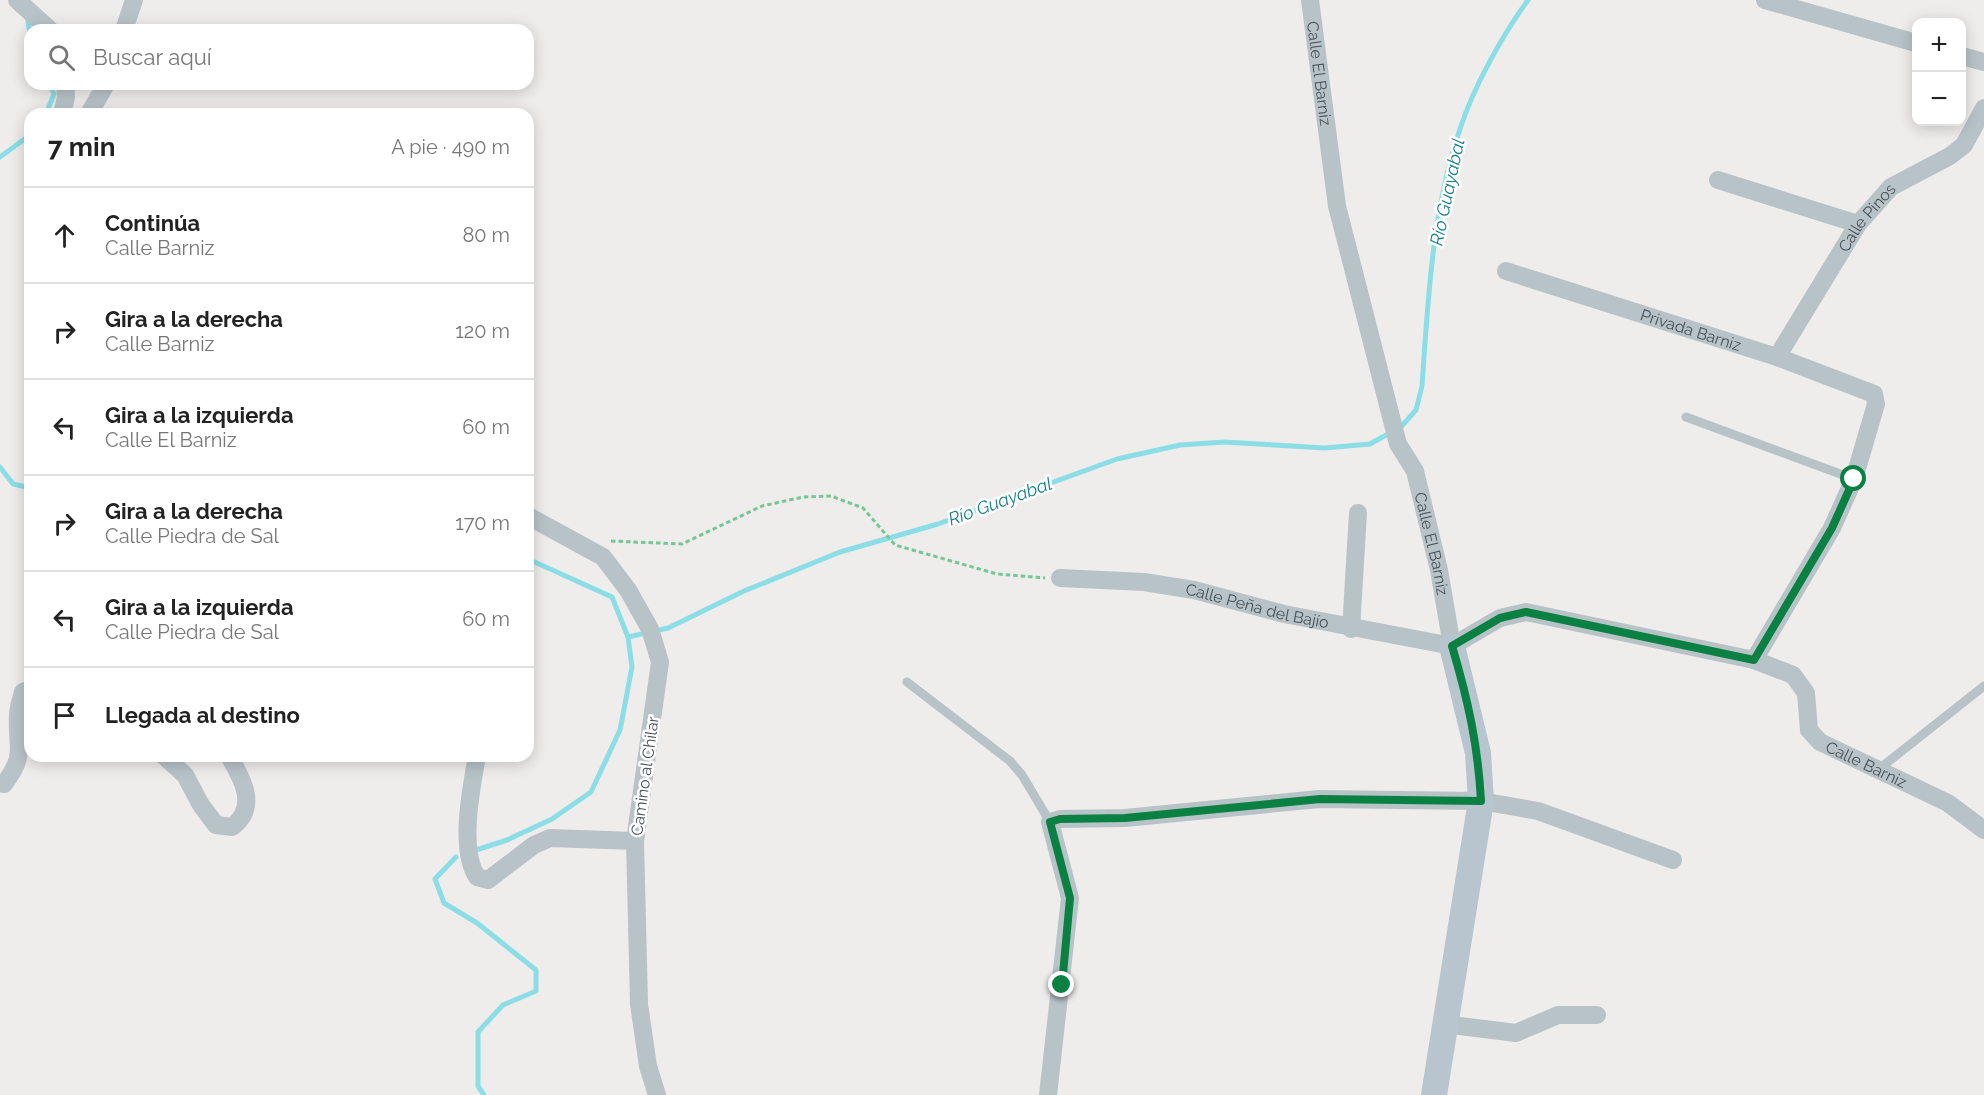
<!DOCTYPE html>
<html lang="es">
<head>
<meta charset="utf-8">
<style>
  body { margin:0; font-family:Raleway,sans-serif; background:#f6f6f6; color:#222 }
  .controls { position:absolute; right:18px; top:18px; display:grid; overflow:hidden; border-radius:12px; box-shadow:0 3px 15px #0003 }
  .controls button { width:54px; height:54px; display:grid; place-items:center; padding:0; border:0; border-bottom:2px solid #e0e0e0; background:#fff; color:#222; font:30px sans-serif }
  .stop { position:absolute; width:18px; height:18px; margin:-14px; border:4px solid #0b8043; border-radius:50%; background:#fff }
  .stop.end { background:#0b8043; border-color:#fff; box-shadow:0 2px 6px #0008 }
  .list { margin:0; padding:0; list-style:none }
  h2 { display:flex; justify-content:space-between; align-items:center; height:78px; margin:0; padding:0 24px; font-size:26px }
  h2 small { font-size:20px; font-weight:400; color:#767676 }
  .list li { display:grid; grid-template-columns:39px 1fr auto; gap:18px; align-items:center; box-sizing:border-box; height:96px; padding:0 24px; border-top:2px solid #e0e0e0 }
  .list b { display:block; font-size:22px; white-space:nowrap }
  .list p { margin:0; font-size:20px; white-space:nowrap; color:#767676 }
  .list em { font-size:20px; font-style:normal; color:#767676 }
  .icon { flex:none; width:33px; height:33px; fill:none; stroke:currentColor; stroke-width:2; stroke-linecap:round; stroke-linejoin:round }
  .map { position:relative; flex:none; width:1984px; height:1095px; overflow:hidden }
  .search { position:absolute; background:#fff; box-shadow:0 3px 15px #0003; left:24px; top:24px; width:510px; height:66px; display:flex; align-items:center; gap:15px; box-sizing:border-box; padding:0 21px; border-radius:18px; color:#767676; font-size:22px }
  .panel { position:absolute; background:#fff; box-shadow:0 3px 15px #0003; left:24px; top:108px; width:510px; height:654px; border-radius:18px }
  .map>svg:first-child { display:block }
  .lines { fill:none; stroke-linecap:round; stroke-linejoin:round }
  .stream { stroke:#8bdee6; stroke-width:5 }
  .path { stroke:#76c795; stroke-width:3; stroke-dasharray:4.5 3; stroke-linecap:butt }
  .lane { stroke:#b8c3c8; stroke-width:9 }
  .street { stroke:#b8c3c8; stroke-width:18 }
  .secondary { stroke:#b8c5ce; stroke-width:26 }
  .route { stroke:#0b8043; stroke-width:8 }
  .labels { text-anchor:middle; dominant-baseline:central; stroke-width:5; stroke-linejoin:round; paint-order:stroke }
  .street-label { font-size:16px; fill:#465258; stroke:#fff }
  .water-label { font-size:18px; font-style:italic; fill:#147f88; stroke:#fff }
</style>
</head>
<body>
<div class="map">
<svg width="1984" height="1095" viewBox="0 0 1984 1095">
  <rect width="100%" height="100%" fill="#efecec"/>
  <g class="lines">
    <!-- stream -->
    <g class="stream">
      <path d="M27,16L30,33"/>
      <path d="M46,114L54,94L49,84"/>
      <path d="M0,157L30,135"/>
      <path d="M1399,429L1416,410L1422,386C1428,300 1432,211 1460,129C1474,86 1502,36 1528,0"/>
      <path d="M0,467L13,484L30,488"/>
      <path d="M628,637L668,628L744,591L840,552L938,524L1117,459L1180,445L1224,442L1325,448L1370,444L1386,435"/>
      <path d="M473,851L507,840L552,819L591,792L620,730L632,667L628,637L612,597L528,559"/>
      <path d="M456,857L435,879L444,903L477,923L536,970V991L503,1005L478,1032V1086L484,1095"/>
    </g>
    <!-- path -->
    <path class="path" d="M611,541L682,544L762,506L803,497L831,496L863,508L895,545L997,574L1045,578"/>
    <!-- lane -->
    <g class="lane">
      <path d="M1686,417L1854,479"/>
      <path d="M907,682L1010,761L1022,775L1050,822"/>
      <path d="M1879,769L1984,686"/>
    </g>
    <!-- street -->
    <g class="street">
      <path d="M17,0L50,30"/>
      <path id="s1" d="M1310,0L1337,206L1398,444L1415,471L1439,570L1452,646"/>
      <path d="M1765,0L1916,43"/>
      <path d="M124,30L134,0"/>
      <path d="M1962,56L1984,62"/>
      <path d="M62,114L66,97L65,84"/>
      <path d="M89,114L106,84"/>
      <path d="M1718,180L1858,224"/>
      <path id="s2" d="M1506,271L1777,357L1874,394L1876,404L1854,479L1832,528L1754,660"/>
      <path id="s3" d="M1777,357L1858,224L1891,187L1950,156L1964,145L1984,108"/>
      <path d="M528,516L603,557L628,590L650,629L660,662L635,841L639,1004L648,1066L657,1095"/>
      <path id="s4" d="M1060,578L1144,582L1194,590L1284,614L1452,646"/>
      <path d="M1351,629L1358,513"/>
      <path id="s5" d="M1452,646L1500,618L1526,612L1754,660L1793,675L1806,693L1809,730L1820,742L1948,803L1984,830"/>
      <path d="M164,756L185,775L201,805L216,825L232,827C259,807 242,778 229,756"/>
      <path d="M477,756C471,789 459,849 477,877L488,880L534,845L550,838L635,841"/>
      <path d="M0,783L4,784C27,754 16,748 18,715C18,708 21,699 23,692L30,689"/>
      <path d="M1444,1024L1516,1033L1558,1015H1597"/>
      <path d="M1048,1095L1070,898L1050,822L1060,819L1125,818L1319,799L1481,801L1538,811L1673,860"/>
    </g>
    <!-- secondary -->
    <path class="secondary" d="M1434,1095L1481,801L1478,753L1452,646"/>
  </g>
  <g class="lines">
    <!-- route -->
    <path class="route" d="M1062,985L1070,898L1050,822L1060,819L1125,818L1320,799L1481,801C1478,745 1468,700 1452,646L1500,618L1526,612L1754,660L1832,528L1854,479"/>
  </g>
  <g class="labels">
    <!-- street labels -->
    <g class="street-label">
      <text stroke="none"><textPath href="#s1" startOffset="74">Calle El Barniz</textPath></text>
      <text stroke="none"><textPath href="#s3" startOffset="166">Calle Pinos</textPath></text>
      <text stroke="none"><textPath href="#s2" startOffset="194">Privada Barniz</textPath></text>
      <text stroke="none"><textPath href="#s1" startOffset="560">Calle El Barniz</textPath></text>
      <text stroke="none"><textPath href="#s4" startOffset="200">Calle Peña del Bajío</textPath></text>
      <text stroke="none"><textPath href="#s5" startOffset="484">Calle Barniz</textPath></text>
      <text transform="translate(645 776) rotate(-82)">Camino al Chilar</text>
    </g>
    <!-- water labels -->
    <g class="water-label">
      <text transform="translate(1447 192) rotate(-78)">Río Guayabal</text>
      <text transform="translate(1000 501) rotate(-20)">Río Guayabal</text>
    </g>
  </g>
</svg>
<div class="controls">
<button>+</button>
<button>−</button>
</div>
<div class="stop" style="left:1854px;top:479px"></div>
<div class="stop end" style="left:1062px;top:985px"></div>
<div class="search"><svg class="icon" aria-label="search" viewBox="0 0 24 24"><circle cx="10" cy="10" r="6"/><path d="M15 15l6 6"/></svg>Buscar aquí</div>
<section class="panel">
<h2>7 min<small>A pie · 490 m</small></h2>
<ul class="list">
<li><svg class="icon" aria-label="ahead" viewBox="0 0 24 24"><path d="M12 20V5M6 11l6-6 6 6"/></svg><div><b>Continúa</b><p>Calle Barniz</p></div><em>80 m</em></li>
<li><svg class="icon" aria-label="right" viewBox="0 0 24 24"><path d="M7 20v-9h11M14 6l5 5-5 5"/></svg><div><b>Gira a la derecha</b><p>Calle Barniz</p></div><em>120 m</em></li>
<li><svg class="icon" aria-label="left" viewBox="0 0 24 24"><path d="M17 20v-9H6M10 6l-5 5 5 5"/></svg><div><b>Gira a la izquierda</b><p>Calle El Barniz</p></div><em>60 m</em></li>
<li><svg class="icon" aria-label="right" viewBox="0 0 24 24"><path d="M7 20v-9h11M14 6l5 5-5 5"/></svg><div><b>Gira a la derecha</b><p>Calle Piedra de Sal</p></div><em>170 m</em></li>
<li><svg class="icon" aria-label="left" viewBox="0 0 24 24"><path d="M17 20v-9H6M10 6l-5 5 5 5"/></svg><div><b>Gira a la izquierda</b><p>Calle Piedra de Sal</p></div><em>60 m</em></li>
<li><svg class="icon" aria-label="arrive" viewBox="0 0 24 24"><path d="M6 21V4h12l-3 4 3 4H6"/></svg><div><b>Llegada al destino</b></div></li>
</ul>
</section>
</div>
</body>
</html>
